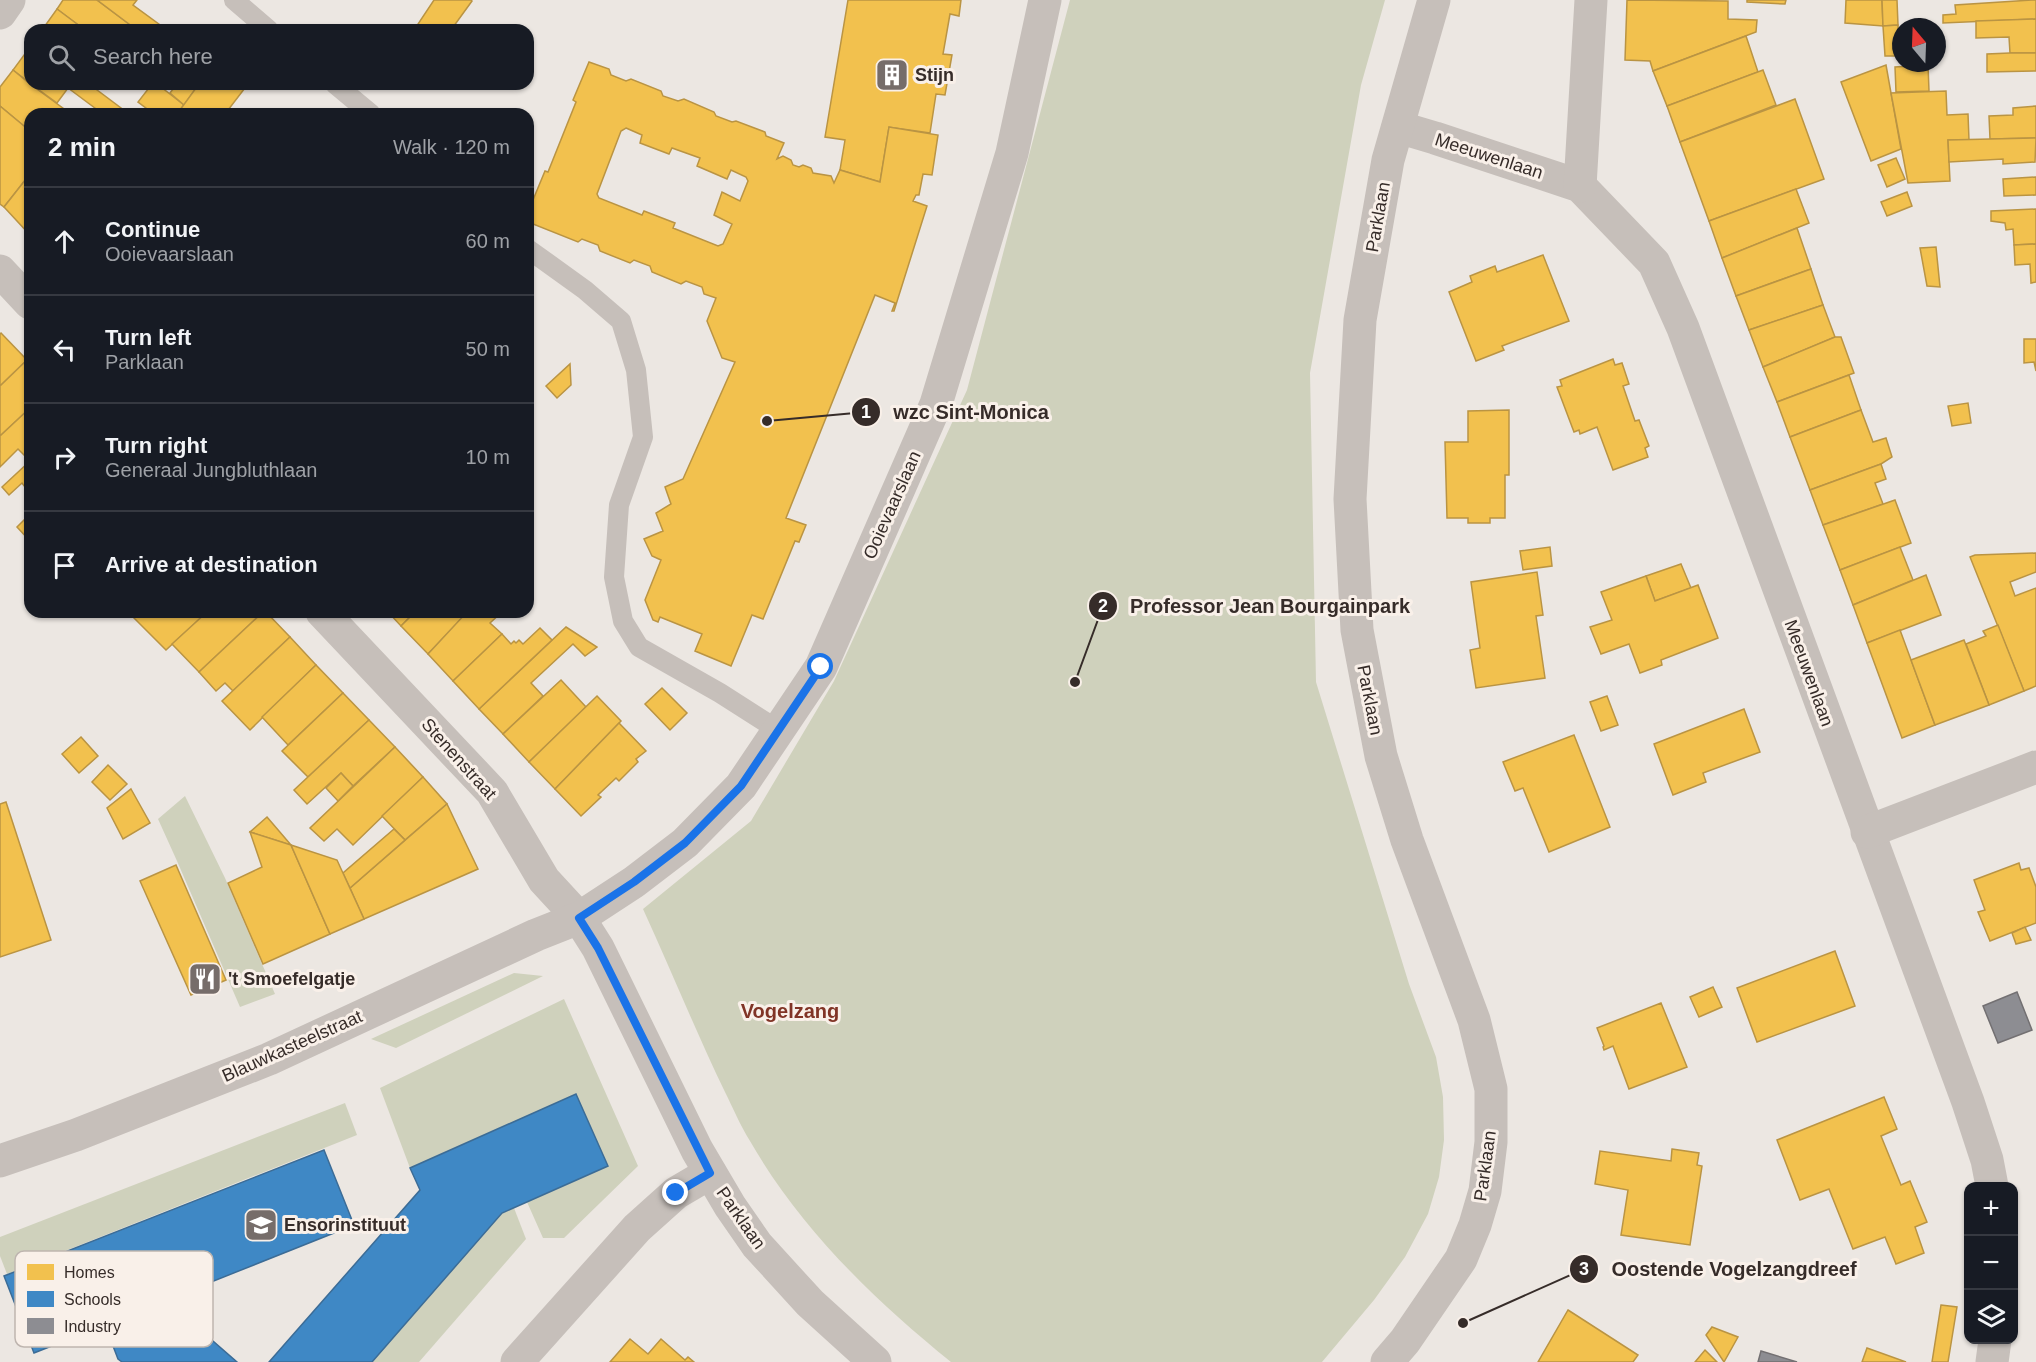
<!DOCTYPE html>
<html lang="en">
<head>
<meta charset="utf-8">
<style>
  body { margin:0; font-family:Helvetica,sans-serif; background:#20242c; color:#f1f3f6 }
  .controls { position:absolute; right:18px; bottom:18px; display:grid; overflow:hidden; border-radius:12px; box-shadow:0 2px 4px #0004 }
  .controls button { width:54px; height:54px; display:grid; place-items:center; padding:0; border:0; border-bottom:2px solid #363941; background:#171b24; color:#f1f3f6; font:30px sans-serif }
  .compass { position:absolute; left:1892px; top:18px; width:54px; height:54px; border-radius:50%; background:#171b24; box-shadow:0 2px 4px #0004; rotate:341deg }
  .stop { position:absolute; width:18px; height:18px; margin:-14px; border:4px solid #1a73e8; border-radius:50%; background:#fff }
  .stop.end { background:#1a73e8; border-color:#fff; box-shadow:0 2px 6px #0008 }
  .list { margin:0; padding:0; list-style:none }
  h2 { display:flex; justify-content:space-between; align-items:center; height:78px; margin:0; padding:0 24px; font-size:26px }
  h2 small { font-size:20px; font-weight:400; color:#9ea1a6 }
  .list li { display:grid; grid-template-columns:39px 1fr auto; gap:18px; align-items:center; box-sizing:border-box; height:108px; padding:0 24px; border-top:2px solid #363941 }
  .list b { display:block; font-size:22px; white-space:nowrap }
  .list p { margin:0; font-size:20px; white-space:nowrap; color:#9ea1a6 }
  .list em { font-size:20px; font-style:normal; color:#9ea1a6 }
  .icon { flex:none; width:33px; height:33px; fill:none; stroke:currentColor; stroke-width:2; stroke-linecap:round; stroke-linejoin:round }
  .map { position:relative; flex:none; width:2036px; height:1362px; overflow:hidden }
  .search { position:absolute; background:#171b24; box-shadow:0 2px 4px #0004; left:24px; top:24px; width:510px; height:66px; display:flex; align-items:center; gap:15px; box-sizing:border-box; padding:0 21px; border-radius:18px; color:#9ea1a6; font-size:22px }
  .panel { position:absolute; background:#171b24; box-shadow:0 2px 4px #0004; left:24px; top:108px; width:510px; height:510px; border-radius:18px }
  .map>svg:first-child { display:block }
  .green { fill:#cfd1bc }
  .homes { fill:#f2c14e; stroke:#ba9443; stroke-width:1.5; fill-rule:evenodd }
  .schools { fill:#3f88c5; stroke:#3c6c96; stroke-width:1.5 }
  .industry { fill:#8d8d92; stroke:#737072; stroke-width:1.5 }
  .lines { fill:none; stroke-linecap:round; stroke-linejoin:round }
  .lane { stroke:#c6bfba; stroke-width:20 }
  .street { stroke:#c6bfba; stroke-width:33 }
  .route { stroke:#1a73e8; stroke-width:8 }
  .labels { text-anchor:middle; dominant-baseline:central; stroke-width:6; stroke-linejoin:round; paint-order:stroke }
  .poi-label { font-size:18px; font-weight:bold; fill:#362c29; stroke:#f9f0e9; text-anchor:start }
  .street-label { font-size:18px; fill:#362c29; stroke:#f9f0e9 }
  .neighbourhood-label { font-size:20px; font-weight:bold; fill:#813426; stroke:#f9f0e9 }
  .key { fill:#f9f0e9; stroke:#beb5af; stroke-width:1.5 }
  .key-label { font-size:16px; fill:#362c29 }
  .leader { fill:none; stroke:#362c29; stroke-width:2 }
  .callout-dot { fill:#362c29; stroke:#f9f0e9; stroke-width:2 }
  .mark-label { font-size:18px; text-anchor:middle; font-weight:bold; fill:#fff }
  .callout-label { font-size:20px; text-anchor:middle; font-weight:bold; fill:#362c29; stroke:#f9f0e9; stroke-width:6; stroke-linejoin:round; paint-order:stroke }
</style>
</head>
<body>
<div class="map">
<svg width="2036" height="1362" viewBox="0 0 2036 1362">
  <rect width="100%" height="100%" fill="#ece7e2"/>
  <!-- green -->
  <g class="green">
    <path d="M1070,0H1385L1361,85L1310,373L1316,682L1409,984L1436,1057L1443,1097L1444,1140L1439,1177L1428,1214L1405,1257L1374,1300L1322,1362H951C873,1299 800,1228 750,1141C740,1125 733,1108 725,1092C696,1032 671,970 643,909L751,821L834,681L967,390Z"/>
    <path d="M185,796L225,878L275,994L240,1007L177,861L158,819Z"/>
    <path d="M514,973L543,976L396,1048L371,1039Z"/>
    <path d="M564,999L638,1166L564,1238H543L527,1202L608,1166L410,1168L380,1088Z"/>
    <path d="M345,1103L357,1135L7,1274L0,1256V1237Z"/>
    <path d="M514,1208L526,1239L419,1362H372L502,1213Z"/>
  </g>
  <!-- homes -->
  <g class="homes">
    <path d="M63,0H97L137,30H85L57,9Z"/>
    <path d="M97,0H137L133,5L167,30H137Z"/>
    <path d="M434,0H471L472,1L451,30H426L418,24Z"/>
    <path d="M848,0H961L959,16L950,14L943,54L952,55L945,95L936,94L930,133L889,127L880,182L840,170L845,140L825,137Z"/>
    <path d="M1627,0L1728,1V19L1757,20L1756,32L1653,71L1650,61L1625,60Z"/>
    <path d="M1747,0H1786L1785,4L1747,2Z"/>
    <path d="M1846,0H1882L1883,26L1845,23Z"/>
    <path d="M1882,0H1897L1898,25L1883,26Z"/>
    <path d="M2032,0H2036V19L1943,23V15L1956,14L1955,5Z"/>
    <path d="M57,9L85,30H42Z"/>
    <path d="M2036,19V53H2010L2009,37L1976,38V21Z"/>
    <path d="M1898,25L1899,56H1885L1883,26Z"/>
    <path d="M1746,36L1758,72L1667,106L1653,71Z"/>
    <path d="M30,47V83L13,70Z"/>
    <path d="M2010,53H2036V71L1987,72V54Z"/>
    <path d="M589,62L609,69L611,75L626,81L631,79L661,91L663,96L678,101L684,99L714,112L716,116L732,122L736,121L765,132L766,136L784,143L777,159L783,156L791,160L793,165L799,167L803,165L811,168L813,173L831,176L834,183L840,170L880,182L889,127L938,135L932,175L923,174L919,195H916L913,201L927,206L894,311H892L895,303L875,295L786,518L806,525L799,542L795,541L763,619L752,615L731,666L695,651L702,634L660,617L658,622L653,620L645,600L661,560L652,556L644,539L663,531L656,513L671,504L665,487L683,479L735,362L722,358L707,321L716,298L704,294L702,287L686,281L681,284L652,272L650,266L634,260L630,263L600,251L598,245L582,239L578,242L528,222V212L545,171L548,172L576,102L573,100ZM626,128L642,135L640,143L669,154L672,148L700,158L697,166L727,179L731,170L746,177L748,181L740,201L722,192L714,215L732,224L723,244L718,246L673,228L675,223L644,211L642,215L599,198L597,194L621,131Z"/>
    <path d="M1886,65L1901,149L1871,161L1841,82Z"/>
    <path d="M1928,65L1929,91L1896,92L1895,67Z"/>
    <path d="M13,70L30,84L71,114H30V131L0,106V87Z"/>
    <path d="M1763,70L1776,105L1680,142L1667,106Z"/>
    <path d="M31,84H89L129,114H103L68,88L57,103Z"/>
    <path d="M152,84H157L184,105L177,114H154L138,102Z"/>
    <path d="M177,84H199L184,105L170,93Z"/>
    <path d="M199,84H248L225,114H177Z"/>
    <path d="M1946,91L1947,115L1968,114L1969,140H1948L1950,181L1908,183L1891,93Z"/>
    <path d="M1795,99L1824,179L1709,221L1680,142Z"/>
    <path d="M0,106L30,131V174L4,207L0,204Z"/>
    <path d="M2036,106V138L1990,139L1989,116L2013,115V108Z"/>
    <path d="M2036,138L2035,162L2003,164V159L1949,162L1948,140Z"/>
    <path d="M1896,158L1905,179L1887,187L1878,165Z"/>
    <path d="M30,174V235L4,207Z"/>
    <path d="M2036,177V195L2004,196L2003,179Z"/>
    <path d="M1796,189L1809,223L1722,258L1709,221Z"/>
    <path d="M1907,192L1912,206L1887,216L1881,202Z"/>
    <path d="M2036,209V244L2014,245L2013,229L2006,230L2005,223L1991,221V211Z"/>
    <path d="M1797,228L1811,269L1736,296L1722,258Z"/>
    <path d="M2036,244V282L2031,283L2030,264L2015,265L2014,245Z"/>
    <path d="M1936,247L1940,287L1927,286L1920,248Z"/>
    <path d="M1543,255L1569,321L1502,346L1504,350L1476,361L1449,292L1472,282L1470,276L1495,266L1497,272Z"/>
    <path d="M1811,269L1823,305L1749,330L1736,296Z"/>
    <path d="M1823,305L1835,337L1763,367L1749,330Z"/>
    <path d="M1,333L27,360L0,386V334Z"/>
    <path d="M1835,337H1841L1854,373L1777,402L1763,367Z"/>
    <path d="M2024,339H2036V371L2034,362L2024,363Z"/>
    <path d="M1613,359L1615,365L1622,363L1629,384L1623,386L1635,421L1639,420L1649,446L1645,448L1648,457L1613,470L1597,427L1580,434L1579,430L1574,432L1557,387L1562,386L1560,380Z"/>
    <path d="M27,360L30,364V408L0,436V386Z"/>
    <path d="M570,364L571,385L557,398L546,386Z"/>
    <path d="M1849,375L1861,410L1790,437L1777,402Z"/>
    <path d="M1968,403L1971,423L1952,426L1948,406Z"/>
    <path d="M30,408V461L18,449L0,467V436Z"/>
    <path d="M1509,410V475H1505V518H1490V523H1468V518H1447L1445,442H1468V411Z"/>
    <path d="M1861,410L1873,442L1886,438L1892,457L1881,464L1810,490L1790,437Z"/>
    <path d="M30,461V483L25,487L22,483L9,495L2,487Z"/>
    <path d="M1881,464L1886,479L1875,483L1883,504L1823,525L1810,490Z"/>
    <path d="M1895,500L1911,543L1840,570L1823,525Z"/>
    <path d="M30,514V541L17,527Z"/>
    <path d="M1550,547L1552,566L1523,570L1520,551Z"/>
    <path d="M1900,547L1913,580L1853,605L1840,570Z"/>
    <path d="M2036,553V572L2010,582L2015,596L2036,588V686L2024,691L1970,557L1975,555Z"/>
    <path d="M1681,564L1691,588L1655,601L1646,576Z"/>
    <path d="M1537,572L1543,615L1536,616L1545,678L1476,688L1470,650L1480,648L1471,582Z"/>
    <path d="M1926,575L1941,615L1867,643L1853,605Z"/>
    <path d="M1646,576L1655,601L1698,585L1718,638L1661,660L1662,665L1640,673L1629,644L1601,654L1590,627L1612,620L1601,592Z"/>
    <path d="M128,612H207L166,650Z"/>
    <path d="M207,612H263L199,672L172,644Z"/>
    <path d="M263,612H266L290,637L233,691L225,683L216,691L199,672Z"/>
    <path d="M388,612H415L401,626Z"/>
    <path d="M415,612H466L467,613L428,654L401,626Z"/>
    <path d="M502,612L490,623L502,634L453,681L428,654L467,612Z"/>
    <path d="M1998,625L2024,691L1989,705L1966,644L1986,636L1983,631Z"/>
    <path d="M566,627L597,647L585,656L573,644L531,683L543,696L503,734L479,709Z"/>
    <path d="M540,628L552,640L479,709L453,681L502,634L511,644L514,641L516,643L519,640L523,644Z"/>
    <path d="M1900,630L1935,725L1902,738L1867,643Z"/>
    <path d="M290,637L316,665L250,730L222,701Z"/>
    <path d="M1964,640L1989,705L1935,725L1911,660Z"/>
    <path d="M316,665L343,693L288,745L262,717Z"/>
    <path d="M561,680L586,707L529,762L503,734Z"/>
    <path d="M662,688L687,713L670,730L645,704Z"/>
    <path d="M343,693L369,720L308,777L282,751Z"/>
    <path d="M597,696L621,721L555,789L529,762Z"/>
    <path d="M1607,696L1618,725L1601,731L1590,702Z"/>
    <path d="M1744,709L1760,752L1703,773L1706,782L1673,795L1654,744Z"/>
    <path d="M369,720L395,747L353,786L341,773L307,804L294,790Z"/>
    <path d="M619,723L646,751L636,759L638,762L619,781L616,778L598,795L601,797L581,816L555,789Z"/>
    <path d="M1574,735L1610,827L1549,852L1523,788L1515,791L1503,762Z"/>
    <path d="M81,737L98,756L79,773L62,754Z"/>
    <path d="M395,747L423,777L353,845L337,829L324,841L310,828Z"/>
    <path d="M108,765L127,784L110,800L92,782Z"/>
    <path d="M341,773L353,786L338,801L326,788Z"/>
    <path d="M423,777L447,804L405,840L382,816Z"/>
    <path d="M131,789L150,823L123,839L107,808Z"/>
    <path d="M6,802L51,940L0,957V804Z"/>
    <path d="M447,804L478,869L364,919L350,888Z"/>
    <path d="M267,817L291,845L250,832Z"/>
    <path d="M394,829L405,840L350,888L343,873Z"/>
    <path d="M250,832L291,845L330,934L263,964L228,883L262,867Z"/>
    <path d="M291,845L337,860L364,919L330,934Z"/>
    <path d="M2019,863L2021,870L2029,868L2036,887V923L1990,941L1978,912L1985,910L1974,880Z"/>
    <path d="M176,865L226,980L191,995L140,881Z"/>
    <path d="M2025,927L2031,940L2016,944L2012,933Z"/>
    <path d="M1835,951L1855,1006L1757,1042L1737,988Z"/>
    <path d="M1713,987L1722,1007L1699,1017L1690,997Z"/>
    <path d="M1661,1003L1687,1067L1629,1089L1613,1046L1604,1050L1603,1047L1604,1046L1597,1028Z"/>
    <path d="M1884,1097L1897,1129L1881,1136L1901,1185L1910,1181L1927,1222L1915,1227L1924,1253L1896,1264L1885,1237L1853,1249L1829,1189L1800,1200L1777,1140Z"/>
    <path d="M1672,1149L1699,1153L1697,1165L1702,1166L1690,1245L1621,1235L1628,1190L1595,1184L1600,1151L1671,1161Z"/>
    <path d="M1941,1305L1957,1307L1948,1362H1932Z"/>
    <path d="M1568,1310L1638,1355L1633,1362H1538Z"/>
    <path d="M1712,1327L1738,1337L1724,1362L1706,1335Z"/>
    <path d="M630,1339L648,1354L661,1339L685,1360L688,1357L694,1362H610Z"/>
    <path d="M1867,1348L1906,1362H1862Z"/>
    <path d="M1705,1350L1717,1362H1695Z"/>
  </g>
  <!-- schools -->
  <g class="schools">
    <path d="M576,1094L608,1166L502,1213L372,1362H269L420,1190L410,1168Z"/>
    <path d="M324,1150L354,1225L166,1300L237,1362H122L118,1359L105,1325L34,1353L4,1276Z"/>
  </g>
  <!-- industry -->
  <g class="industry">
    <path d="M2017,992L2032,1030L1998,1043L1983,1006Z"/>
    <path d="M1761,1351L1797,1362H1758Z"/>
  </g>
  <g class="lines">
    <!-- lane -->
    <g class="lane">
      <path d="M234,0L269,30"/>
      <path d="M335,84L371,114"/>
      <path d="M528,249L585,290L621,321L636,370L643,437L619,505L614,577L623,621L639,647L720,693L778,730"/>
    </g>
    <!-- street -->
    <g class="street">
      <path d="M0,13L9,0"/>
      <path d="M1398,127L1435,138L1580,186L1654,263L1683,328L1968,1102L1987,1160L1992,1186"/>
      <path d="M1580,186L1591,0"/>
      <path d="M0,271L30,303"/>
      <path d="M322,612L492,792L544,880L579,918L598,948L697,1150L730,1206L757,1245L810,1303L875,1362"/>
      <path d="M1867,832L2036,767"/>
      <path d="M0,1161L76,1135L269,1059L536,935L579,918L634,882L685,843L741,786L821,667L936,404L1012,153L1045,0"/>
      <path d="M517,1362L637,1228L676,1193L710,1173"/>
      <path d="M1387,1362L1405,1341L1461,1259L1475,1225L1485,1191L1491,1142V1089L1474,1020L1407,840L1381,756L1357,630L1350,499L1360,320L1388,160L1434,0"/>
      <path d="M1992,1362L1995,1340"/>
    </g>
  </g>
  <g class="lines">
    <!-- route -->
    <path class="route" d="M676,1193L710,1173L598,948L579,918L634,882L685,843L741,786L821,667"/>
  </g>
  <!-- icons -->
  <defs>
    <g id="building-square" transform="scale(1.725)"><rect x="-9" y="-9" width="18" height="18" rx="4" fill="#766d6a" stroke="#f9f0e9"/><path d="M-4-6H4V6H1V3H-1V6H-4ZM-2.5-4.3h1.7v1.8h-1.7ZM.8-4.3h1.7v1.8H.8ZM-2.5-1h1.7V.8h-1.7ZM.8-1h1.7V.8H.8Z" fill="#fff"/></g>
    <g id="restaurant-square" transform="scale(1.725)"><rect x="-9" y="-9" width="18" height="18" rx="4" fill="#766d6a" stroke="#f9f0e9"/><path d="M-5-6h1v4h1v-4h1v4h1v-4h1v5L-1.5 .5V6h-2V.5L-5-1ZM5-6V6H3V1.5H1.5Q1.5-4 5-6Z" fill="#fff"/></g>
    <g id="school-square" transform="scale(1.725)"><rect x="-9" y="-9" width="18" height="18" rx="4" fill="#766d6a" stroke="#f9f0e9"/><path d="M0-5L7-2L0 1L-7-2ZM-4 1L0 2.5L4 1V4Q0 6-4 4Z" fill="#fff"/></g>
  </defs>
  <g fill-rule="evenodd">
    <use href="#building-square" x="892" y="75"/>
    <use href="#restaurant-square" x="205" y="979"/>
    <use href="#school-square" x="261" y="1225"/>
  </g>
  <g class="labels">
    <!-- poi labels -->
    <g class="poi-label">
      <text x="915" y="75">Stijn</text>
      <text x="228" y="979">'t Smoefelgatje</text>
      <text x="284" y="1225">Ensorinstituut</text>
    </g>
    <!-- street labels -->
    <g class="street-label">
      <text transform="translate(1489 156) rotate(18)">Meeuwenlaan</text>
      <text transform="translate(1378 217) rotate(-80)">Parklaan</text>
      <text transform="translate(892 505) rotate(-66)">Ooievaarslaan</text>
      <text transform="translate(1809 673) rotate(70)">Meeuwenlaan</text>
      <text transform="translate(1370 700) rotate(79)">Parklaan</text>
      <text transform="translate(459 759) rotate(48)">Stenenstraat</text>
      <text transform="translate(292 1046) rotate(-24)">Blauwkasteelstraat</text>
      <text transform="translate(1485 1166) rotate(-82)">Parklaan</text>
      <text transform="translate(741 1218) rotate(55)">Parklaan</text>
    </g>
    <!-- neighbourhood labels -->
    <g class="neighbourhood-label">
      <text x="790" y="1011">Vogelzang</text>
    </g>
  </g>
  <!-- legend -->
  <rect x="15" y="1251" width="198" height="96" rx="9" class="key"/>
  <rect x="27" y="1264" width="27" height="16" fill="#f2c14e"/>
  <rect x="27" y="1291" width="27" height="16" fill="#3f88c5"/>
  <rect x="27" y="1318" width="27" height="16" fill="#8d8d92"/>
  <g class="key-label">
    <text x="64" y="1278">Homes</text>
    <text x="64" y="1305">Schools</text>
    <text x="64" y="1332">Industry</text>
  </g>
  <!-- callouts -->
  <path class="leader" d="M767 421L866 412M1075 682L1103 606M1463 1323L1584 1269"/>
  <g class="callout-dot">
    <circle cx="767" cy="421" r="6"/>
    <circle cx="1075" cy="682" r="6"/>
    <circle cx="1463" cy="1323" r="6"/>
    <circle cx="866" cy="412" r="15"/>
    <circle cx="1103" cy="606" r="15"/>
    <circle cx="1584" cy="1269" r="15"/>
  </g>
  <g class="mark-label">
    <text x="866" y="418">1</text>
    <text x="1103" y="612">2</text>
    <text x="1584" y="1275">3</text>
  </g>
  <g class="callout-label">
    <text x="971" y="419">wzc Sint-Monica</text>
    <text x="1270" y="613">Professor Jean Bourgainpark</text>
    <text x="1734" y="1276">Oostende Vogelzangdreef</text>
  </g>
</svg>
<div class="controls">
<button>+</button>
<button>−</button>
<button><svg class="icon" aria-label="layers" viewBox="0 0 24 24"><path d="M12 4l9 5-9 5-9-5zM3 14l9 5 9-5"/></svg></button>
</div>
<svg class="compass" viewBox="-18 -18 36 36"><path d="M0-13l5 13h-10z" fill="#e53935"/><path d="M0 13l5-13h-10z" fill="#9ea1a6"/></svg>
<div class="stop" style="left:821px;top:667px"></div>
<div class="stop end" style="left:676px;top:1193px"></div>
<div class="search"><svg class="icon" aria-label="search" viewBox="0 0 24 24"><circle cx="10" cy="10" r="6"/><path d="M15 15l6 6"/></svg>Search here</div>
<section class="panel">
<h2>2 min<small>Walk · 120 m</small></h2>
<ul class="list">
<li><svg class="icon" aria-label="ahead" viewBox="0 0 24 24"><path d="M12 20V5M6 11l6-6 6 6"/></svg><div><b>Continue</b><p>Ooievaarslaan</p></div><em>60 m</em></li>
<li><svg class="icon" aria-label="left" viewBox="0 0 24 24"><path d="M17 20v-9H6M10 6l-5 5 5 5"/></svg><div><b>Turn left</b><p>Parklaan</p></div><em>50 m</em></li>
<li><svg class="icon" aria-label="right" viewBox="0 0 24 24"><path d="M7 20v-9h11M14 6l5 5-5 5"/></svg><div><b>Turn right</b><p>Generaal Jungbluthlaan</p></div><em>10 m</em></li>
<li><svg class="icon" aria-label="arrive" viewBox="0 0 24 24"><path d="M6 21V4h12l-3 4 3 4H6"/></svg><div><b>Arrive at destination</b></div></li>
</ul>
</section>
</div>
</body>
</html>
